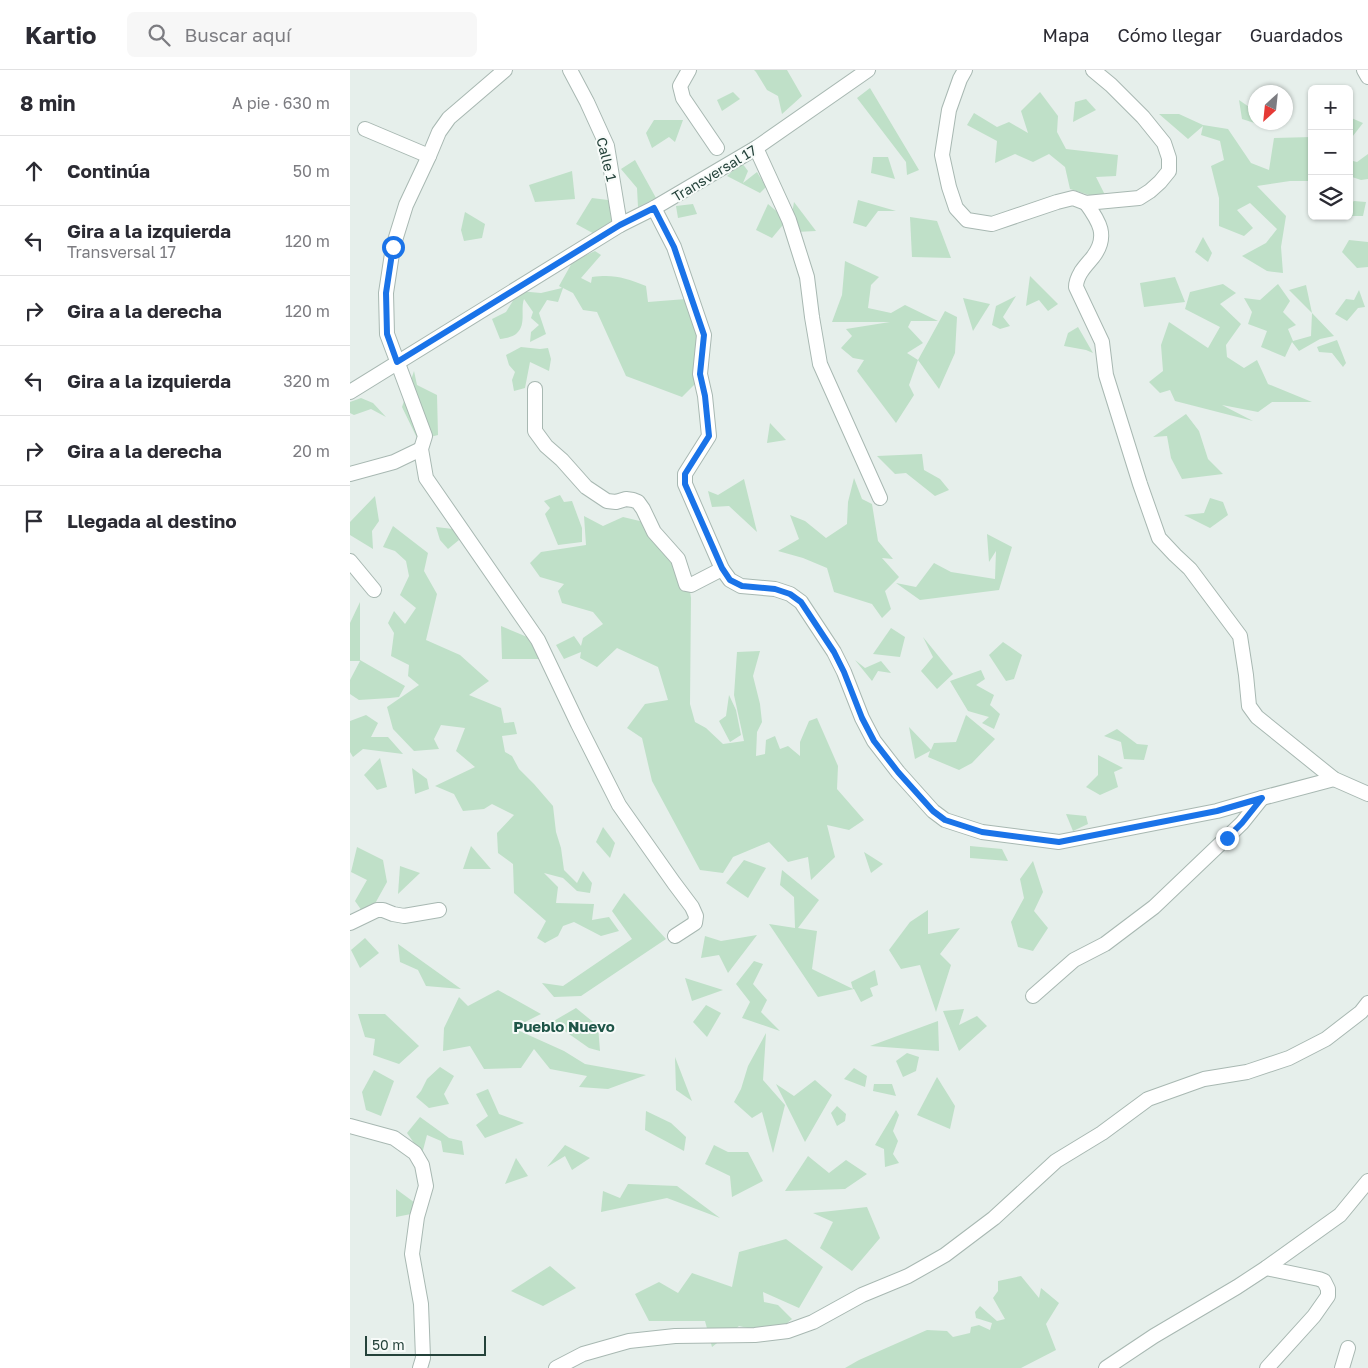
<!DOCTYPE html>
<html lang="es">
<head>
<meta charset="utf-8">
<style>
  body { margin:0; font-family:"Golos Text",sans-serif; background:#f7f7f7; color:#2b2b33 }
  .controls { position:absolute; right:15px; top:15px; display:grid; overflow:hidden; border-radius:8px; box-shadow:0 1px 4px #0004 }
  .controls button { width:45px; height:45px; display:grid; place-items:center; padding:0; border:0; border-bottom:1px solid #e1e1e2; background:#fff; color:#2b2b33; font:25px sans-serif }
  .compass { position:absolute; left:898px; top:15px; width:45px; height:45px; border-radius:50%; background:#fff; box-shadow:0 1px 4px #0004; rotate:207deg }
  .scale { position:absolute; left:15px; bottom:12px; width:121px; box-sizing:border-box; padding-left:5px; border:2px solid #24423a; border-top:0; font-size:14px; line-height:18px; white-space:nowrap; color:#24423a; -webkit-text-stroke:4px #f7fbf9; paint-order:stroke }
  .stop { position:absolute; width:15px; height:15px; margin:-11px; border:4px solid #1a73e8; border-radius:50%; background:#fff }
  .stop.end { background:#1a73e8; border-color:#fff; box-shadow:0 1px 5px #0008 }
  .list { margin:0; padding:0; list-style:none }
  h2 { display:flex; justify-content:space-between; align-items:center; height:65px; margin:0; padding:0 20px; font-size:21px }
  h2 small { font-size:16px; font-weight:400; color:#7c7c81 }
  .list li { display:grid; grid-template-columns:32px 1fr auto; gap:15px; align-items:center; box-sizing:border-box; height:70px; padding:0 20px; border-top:1px solid #e1e1e2 }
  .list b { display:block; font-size:19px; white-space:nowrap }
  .list p { margin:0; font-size:16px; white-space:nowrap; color:#7c7c81 }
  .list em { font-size:16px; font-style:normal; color:#7c7c81 }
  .icon { flex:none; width:28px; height:28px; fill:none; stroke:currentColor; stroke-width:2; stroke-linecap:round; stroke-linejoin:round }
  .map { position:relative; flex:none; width:1018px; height:1298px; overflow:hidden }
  header { display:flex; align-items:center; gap:30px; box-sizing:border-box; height:70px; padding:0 25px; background:#fff; border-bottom:1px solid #e1e1e2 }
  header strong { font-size:24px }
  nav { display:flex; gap:28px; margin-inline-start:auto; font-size:18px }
  .search { width:350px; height:45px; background:#f7f7f7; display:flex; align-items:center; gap:12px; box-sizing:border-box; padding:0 18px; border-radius:8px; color:#7c7c81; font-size:19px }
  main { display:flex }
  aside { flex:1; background:#fff }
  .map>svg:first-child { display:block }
  .green { fill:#bfe0c8 }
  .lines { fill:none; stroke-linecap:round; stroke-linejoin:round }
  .minor-casing { stroke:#a8b8b2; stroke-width:16 }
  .minor { stroke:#fff; stroke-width:14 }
  .route { stroke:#1a73e8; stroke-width:6 }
  .labels { text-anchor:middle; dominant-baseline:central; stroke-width:4; stroke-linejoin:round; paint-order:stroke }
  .street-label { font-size:14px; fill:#24423a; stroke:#f7fbf9 }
  .neighbourhood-label { font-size:15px; font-weight:bold; fill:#1f5548; stroke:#f7fbf9 }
</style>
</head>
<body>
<header>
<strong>Kartio</strong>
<div class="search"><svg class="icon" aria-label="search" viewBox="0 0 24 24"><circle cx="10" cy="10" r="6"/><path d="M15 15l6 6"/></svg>Buscar aquí</div>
<nav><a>Mapa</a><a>Cómo llegar</a><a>Guardados</a></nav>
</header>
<main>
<aside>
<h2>8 min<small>A pie · 630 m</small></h2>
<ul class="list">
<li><svg class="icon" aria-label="ahead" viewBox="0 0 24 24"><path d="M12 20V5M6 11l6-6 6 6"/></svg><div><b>Continúa</b></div><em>50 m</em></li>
<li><svg class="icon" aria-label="left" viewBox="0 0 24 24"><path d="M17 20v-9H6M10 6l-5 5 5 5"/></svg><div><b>Gira a la izquierda</b><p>Transversal 17</p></div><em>120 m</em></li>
<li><svg class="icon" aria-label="right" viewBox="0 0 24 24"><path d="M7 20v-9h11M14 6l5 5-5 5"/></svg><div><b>Gira a la derecha</b></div><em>120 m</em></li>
<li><svg class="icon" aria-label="left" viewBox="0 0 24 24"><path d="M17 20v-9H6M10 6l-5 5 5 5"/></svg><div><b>Gira a la izquierda</b></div><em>320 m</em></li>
<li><svg class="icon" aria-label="right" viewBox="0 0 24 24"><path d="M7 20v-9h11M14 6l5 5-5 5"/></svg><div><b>Gira a la derecha</b></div><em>20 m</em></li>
<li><svg class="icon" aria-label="arrive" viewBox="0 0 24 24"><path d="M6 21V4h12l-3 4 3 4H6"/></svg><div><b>Llegada al destino</b></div></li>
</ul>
</aside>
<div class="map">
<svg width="1018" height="1298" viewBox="0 0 1018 1298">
  <rect width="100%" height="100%" fill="#e6efeb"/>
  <!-- green -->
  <g class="green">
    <path d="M404,0H437L452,26L432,44L428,26L417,20L406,2Z"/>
    <path d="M520,18L569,100L557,105L556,92L507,28Z"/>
    <path d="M383,22L390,29L372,41L367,30Z"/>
    <path d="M690,22L708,46L707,62L716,79L768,85L766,106L746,107L758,131L720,119L715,97L699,84L683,92L665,84L645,93L647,71L617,55L624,43L647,57L659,52L678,63L671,41Z"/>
    <path d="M736,29L746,40L723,52L725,32Z"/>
    <path d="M889,30L905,41L906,52L912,53L914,56L892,49Z"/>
    <path d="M809,44H829L853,55L878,59L901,93L919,100L924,68L962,67V111H940L907,116L936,146L931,177L933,203L917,201L892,186L916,173L927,159L900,133L887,140L903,158L894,166L869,156V128L861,96L874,90L870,71L851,65L853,56L838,69Z"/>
    <path d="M999,47L1013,53L999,71Z"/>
    <path d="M304,50H333L325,72L319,67L302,78L296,63Z"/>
    <path d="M1018,84V109L1011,110L999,106V90L1007,92Z"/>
    <path d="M523,87H538L545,109L521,103Z"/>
    <path d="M285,90L306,128L288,137L287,118L271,99Z"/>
    <path d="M392,93L398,101L393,113L407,102L416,117L410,123L377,106Z"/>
    <path d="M222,101L225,129L185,132L179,115Z"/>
    <path d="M242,128L266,131L269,155L250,167L226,154Z"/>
    <path d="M508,130L546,141H528L516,157L503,153Z"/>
    <path d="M1004,131L1016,132L1013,146H1002L999,141V135Z"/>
    <path d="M444,132L466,161L446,162L441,149Z"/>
    <path d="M343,134L347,144L328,148L326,136Z"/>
    <path d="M418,134L437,150L422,168L406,160Z"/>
    <path d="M115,142L135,154L132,168L114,171L111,160Z"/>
    <path d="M560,147L587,151L601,188L562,187Z"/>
    <path d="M853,167L862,183L858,192L845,182Z"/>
    <path d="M999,170L1018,172V197L1007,198L992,182Z"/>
    <path d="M245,181L251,185L231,208L241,213L242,207C265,204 275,208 296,216L298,232L336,229L360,278L357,310L346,313L332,327L276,306L247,242L233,240L223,223L213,218L208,232L197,230L189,243L196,264L180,272L181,262L189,255L181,248L183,242L174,229C170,240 177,255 166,264C163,267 155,268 150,269L142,249L156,242L169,221L191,223L212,218L209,216L223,191Z"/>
    <path d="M495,191L529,207L521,215L518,238L541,243L555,235L588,251H561L558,257L573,273L557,283L568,290L595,241L607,247L605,283L589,319L568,290L559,315L564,325L546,353L507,301L514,290L503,288L491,278L502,266L496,259L540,252H482L492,225Z"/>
    <path d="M680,206L708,234L698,241L689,230L676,236Z"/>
    <path d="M825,207L835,232L794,237L790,213Z"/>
    <path d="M873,214L886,223L870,234L891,254L876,275L877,287L894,298L907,290L918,314L962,332H922L908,342L872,335L903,351L825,331L820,320L810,323L799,312L813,301L811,275L819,252L858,278L870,257L835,239L840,222Z"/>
    <path d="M928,214L940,231L933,242L946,255L938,259L943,271L961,266L962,243L939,220L956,215L962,243L984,266L970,269L949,281L942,272L935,287L911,277L917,261L898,254L902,242L894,228L910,230Z"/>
    <path d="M1009,220L1015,237L1008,238L997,251L985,244L996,229L1004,230Z"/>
    <path d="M666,226L653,247L660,256L650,259L642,255L646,236Z"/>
    <path d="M613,228L640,234L623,261Z"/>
    <path d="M728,257L743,283L736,280L714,276L718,263Z"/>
    <path d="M987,270L996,293L993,297L982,283L969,282L967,277Z"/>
    <path d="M171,277L190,279L198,278L201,289L199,301L180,292L175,318L164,321L162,310L165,302L159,295L156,285Z"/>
    <path d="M64,301L67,315L87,325L88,365L68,370L52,337Z"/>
    <path d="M11,328L23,333L36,347L21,339L4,345L0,343V332Z"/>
    <path d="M836,344L849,361L858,389L873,404L832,409L821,388L817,366L803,367Z"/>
    <path d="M420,353L436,370L417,373Z"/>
    <path d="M572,384L574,400L590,409L599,420L585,426L556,403L545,404L527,386Z"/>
    <path d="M504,408L512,429L522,434L528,471L543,489L532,488L549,507L535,521L541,539L532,548L522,534L484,522L477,498L453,488L428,481L449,469L440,445L455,451L476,468L497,454L498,432Z"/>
    <path d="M394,409L407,462L379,436L362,437L358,421L368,425Z"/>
    <path d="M210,425L214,432L222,431L232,458V472L208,475L195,444L200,438L194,431Z"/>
    <path d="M25,426L29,451L22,461L23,479L0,465V452Z"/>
    <path d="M860,428L873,432L878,445L860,458L834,445L854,443Z"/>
    <path d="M234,446L253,456L273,447L298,453L337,502L341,528L340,634L345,652L356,658L373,674L394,671L384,625L387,582L410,581L403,606L410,634L412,652L407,662L406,686L415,684L416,670L425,666L430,679L438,676L450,686V672L459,651L467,648L488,696L487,719L514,750L499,760L477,755L485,787L461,810L458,787L438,792L419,772L383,787L373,803L350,800L302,711L292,668L277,658L295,634L318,630L308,597L267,578L247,597L230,588L231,582L214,589L206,575L224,566L231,576L233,568L253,554L243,542L212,533L208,521L214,514L190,507L180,493L191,482L236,475Z"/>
    <path d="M43,456L78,483L74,501L87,524L76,570L110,585L139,611L119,625L151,638L154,653L164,652L167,664L152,666L155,682L162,686L169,699L184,714L203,736L206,762L211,778L214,800L227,813L233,801L242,813L240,823L227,821L213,808L194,803L208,817L206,833L244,834L242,850L259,847L269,861L251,866L224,852L213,856L208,866L195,873L187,868L196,851L164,823L163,794L148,783L147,763L164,745L142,734L134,739L113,741L104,724L85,716L125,697L106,681L115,658L91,655L84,669L89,679L64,681L43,659L37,637L69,615L58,606L59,595L41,586L44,563L38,553L44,541L55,554L66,538L50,525L59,506L56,491L45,481L33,477Z"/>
    <path d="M86,457L103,459L109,470L98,479L90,470Z"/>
    <path d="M637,464L662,477L649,520L570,530L546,513L566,517L584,493L601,502L645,509L646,481L639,492Z"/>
    <path d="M10,532V590L55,616L49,627L40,628L9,630L0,624V610L10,591H0V553Z"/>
    <path d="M151,556L194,574L190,589H152Z"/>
    <path d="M541,558L555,567L550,587L523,584Z"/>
    <path d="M573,567L603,604L587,619L571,601L583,587Z"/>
    <path d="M653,572L672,585L664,609L656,611L639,585Z"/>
    <path d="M505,590L515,598L531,591L541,603L528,601L522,611Z"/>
    <path d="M631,600L635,609L626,615L644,625L640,635L650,644L644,659L632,653L639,647L618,641L600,611Z"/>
    <path d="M379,625L386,640L391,665L380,672L369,651L376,646Z"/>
    <path d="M16,645L28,653L21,667H38L53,684L13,679L3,687L0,682V651Z"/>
    <path d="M616,645L645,669L622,693L609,700L578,687L580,681L565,689L559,657L581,680L584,673L606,672Z"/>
    <path d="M767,659L787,674L798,675L794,690L774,689L771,672L754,666Z"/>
    <path d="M748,685L773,698L764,702L768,717L750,725L736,717L748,705Z"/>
    <path d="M30,688L37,717L27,720L14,705Z"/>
    <path d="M62,698L77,709L79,719L65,724Z"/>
    <path d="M716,744L736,746L738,754L723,761Z"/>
    <path d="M253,757L265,773L260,788L246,772Z"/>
    <path d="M121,776L141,799H113Z"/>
    <path d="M620,776L652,779L658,791L620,788Z"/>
    <path d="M7,777L33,790L37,812L17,848L5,831L17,810L1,802Z"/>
    <path d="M514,782L533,794L521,803Z"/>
    <path d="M394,790L416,798L398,828L376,813Z"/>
    <path d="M683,791L693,822L684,841L698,858L683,881L668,877L661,852L674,828L670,809Z"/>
    <path d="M50,796L70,803L48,824Z"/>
    <path d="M432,800L469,830L448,858L467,861L462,899L503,919L501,912L525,900L528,915L520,918L523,926L511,932L504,919L468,927L419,854L445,858L444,827L430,815Z"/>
    <path d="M274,823L316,869L231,926L204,927L192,913L213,916L282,869L262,841Z"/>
    <path d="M578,840V864L610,858L590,884L601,895L586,942L570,895L551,899L539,880L560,852Z"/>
    <path d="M407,865L378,903L369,885L351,888L355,866L371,871Z"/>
    <path d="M15,868L29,883L10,898L1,880Z"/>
    <path d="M48,874L111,919L76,916L68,900L50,892Z"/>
    <path d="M404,891L413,894L403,914L417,930L411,942L430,961L392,948L400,932L386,914Z"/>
    <path d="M335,908L373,920L342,931Z"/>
    <path d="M148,920L191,944L163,958L214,981L235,994L296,1005L258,1019L229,1017L237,1006L200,999L184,979L171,998L134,999L120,976L93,981L94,958L109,927L118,936Z"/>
    <path d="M356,935L371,943L357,967L343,952Z"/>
    <path d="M226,938L248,956L250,981L239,978L202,952Z"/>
    <path d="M614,939L609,955L627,946L637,956L609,981L593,941Z"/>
    <path d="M8,944H35L69,976L49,994L23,985L25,969L15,967Z"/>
    <path d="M588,951L589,981L520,976Z"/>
    <path d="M416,963L413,1010L435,1035L423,1083L412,1042L402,1048L384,1032L391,1019L398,996Z"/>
    <path d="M557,983L569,987L566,1001L553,1007L546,991Z"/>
    <path d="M325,987L342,1031L326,1020Z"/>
    <path d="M90,997L104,1006L94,1024L99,1034L79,1038L66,1027L71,1021L77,1009Z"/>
    <path d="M504,998L517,1006L515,1017L494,1009Z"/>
    <path d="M24,1000L44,1011L31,1046L16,1040L12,1022Z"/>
    <path d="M587,1007L605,1036L600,1059L567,1045Z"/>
    <path d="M465,1010L482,1025L455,1072L426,1014L444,1026Z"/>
    <path d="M524,1014H542L546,1026L523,1021Z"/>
    <path d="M138,1019L149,1044L174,1053L135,1068L126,1055L138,1046L126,1024Z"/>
    <path d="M487,1036L496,1044L495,1051L487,1056L481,1043Z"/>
    <path d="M546,1040L549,1045L543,1061L548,1071L543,1084L549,1093L535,1097L534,1079L525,1075Z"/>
    <path d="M296,1041L321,1053L336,1067L334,1081L295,1060Z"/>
    <path d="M70,1047L99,1068L112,1071L114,1085L93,1082L91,1071L77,1065L72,1084L57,1063Z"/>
    <path d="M215,1075L240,1088L222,1100L215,1086L197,1097Z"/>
    <path d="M364,1075L378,1082H398L413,1111L382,1127L380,1106L355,1094Z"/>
    <path d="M458,1086L479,1103L496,1090L517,1104L495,1119L435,1121Z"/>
    <path d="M166,1088L178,1106L155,1114Z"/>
    <path d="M278,1114L327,1116L370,1148L317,1128L251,1142L253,1121L270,1128Z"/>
    <path d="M46,1119L76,1141L46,1147Z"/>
    <path d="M517,1137L530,1168L502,1201L470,1178L483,1152L463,1143Z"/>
    <path d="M436,1169L473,1197L449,1238L413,1222L414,1232L428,1235L442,1249L424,1264L389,1256L362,1277L355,1251H299L285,1224L309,1212L328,1223L342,1203L382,1217L389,1182Z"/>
    <path d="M200,1196L226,1218L193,1236L161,1221Z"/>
    <path d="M671,1206L689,1228L691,1218L709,1233L696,1254L706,1280L671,1298H495L509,1290L577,1260L597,1261L603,1267L620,1263L621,1257L629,1255L640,1260L642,1253L626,1248L625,1242L630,1236L647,1251L655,1249L643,1228L648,1221V1211Z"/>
  </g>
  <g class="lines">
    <!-- minor casing -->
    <g class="minor-casing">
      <g id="minor">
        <path d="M155,0L99,48L89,62L79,86L56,135L43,177L36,223L37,264L75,366L71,379L76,408L188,570L228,654L269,735L324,813L342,837L346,846L345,853L325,866"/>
        <path d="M220,0L237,32L257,76L270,155"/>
        <path d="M339,0L330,16L333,28L367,78"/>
        <path d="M615,0L610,9L599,40L592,85L599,117L606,138L617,150L642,154L707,132L723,128L736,133L789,128L800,121L810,112L819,101V88L814,73L793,47L761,15L743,0"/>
        <path d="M1014,0L1018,7"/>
        <path d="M15,59L79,86"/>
        <path d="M406,78L439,150L457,207L462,247L470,294L530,428"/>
        <path d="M736,133C749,151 759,166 743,187C739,192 735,196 731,202C728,207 726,211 726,217L752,272L756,305L790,414L809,468L825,485L840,499L890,566L896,605L899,636L907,647L984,709L1018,724"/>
        <path d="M304,138L324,177L354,265L350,304L355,326L359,366L335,404V414L372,499L380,510L391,516L425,519L440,524L451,532L484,582L494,602L512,648L524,671L548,702L583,741L595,750L632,762L709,772L867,741L912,728L984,709"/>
        <path d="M185,319V361L196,376L212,390L236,417L257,431L266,432L276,429L283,430L288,432L293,439L304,462L328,489L336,514L341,515L372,499"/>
        <path d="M0,322L270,155L304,138L406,78L518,0"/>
        <path d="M0,404L44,392L71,379"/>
        <path d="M0,491L24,520"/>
        <path d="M0,853L27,840H33L43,844L54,846L89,840"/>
        <path d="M683,926L724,890L755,874L804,837L892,753L912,728"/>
        <path d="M0,1056L44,1068L65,1083L72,1095L76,1116L67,1147L62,1184L71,1234L73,1288L70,1298"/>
        <path d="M916,1198L969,1209L974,1211L978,1219V1226L964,1246L917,1298"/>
        <path d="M206,1298L233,1284L279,1271L325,1266L405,1265L438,1261L463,1252L512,1225L558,1206L595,1185L644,1148L706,1091L752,1063L798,1029L854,1009L897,1002L939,988L976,969L1011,942L1018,933"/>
        <path d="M756,1298L804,1266L887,1217L916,1198L990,1145L1018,1111"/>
        <path d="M992,1298L998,1278"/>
      </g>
    </g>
    <!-- minor -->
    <use href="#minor" class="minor"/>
  </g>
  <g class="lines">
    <!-- route -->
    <path class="route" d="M43,177L36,223L37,264L47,292L270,155L304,138L324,177L354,265L350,304L355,326L359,366L335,404V414L372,498L380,510L392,516L425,519L440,524L451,532L484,582L494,602L512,648L524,671L548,702L583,741L595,750L632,762L709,772L867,741L912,728L892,753L877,768"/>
  </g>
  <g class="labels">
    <!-- street labels -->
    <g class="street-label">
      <text transform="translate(257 89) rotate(76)">Calle 1</text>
      <text transform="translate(364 103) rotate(-31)">Transversal 17</text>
    </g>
    <!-- neighbourhood labels -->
    <g class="neighbourhood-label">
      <text x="214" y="956">Pueblo Nuevo</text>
    </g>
  </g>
</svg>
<div class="controls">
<button>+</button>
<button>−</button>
<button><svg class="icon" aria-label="layers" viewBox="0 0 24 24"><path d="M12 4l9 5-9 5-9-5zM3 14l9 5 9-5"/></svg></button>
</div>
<svg class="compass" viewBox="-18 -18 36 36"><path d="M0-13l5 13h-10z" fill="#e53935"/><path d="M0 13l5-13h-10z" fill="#7c7c81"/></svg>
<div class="scale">50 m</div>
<div class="stop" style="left:43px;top:177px"></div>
<div class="stop end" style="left:877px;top:768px"></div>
</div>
</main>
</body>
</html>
